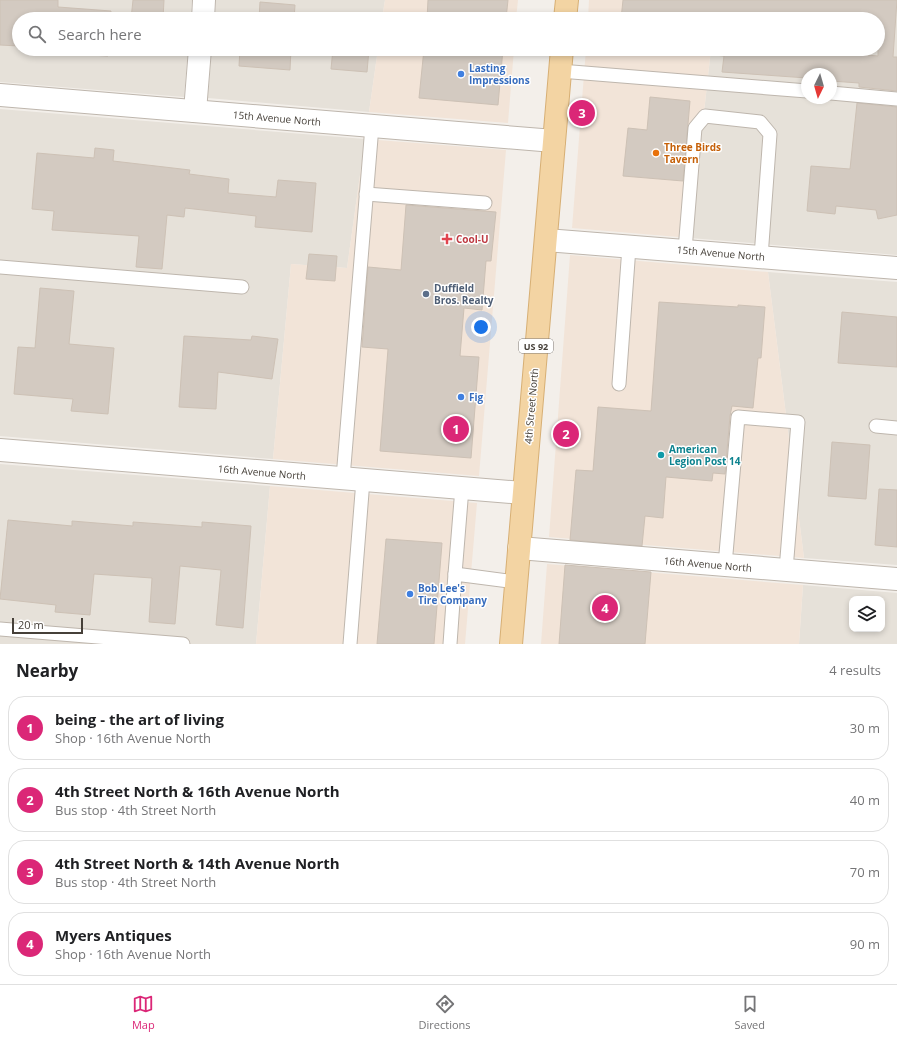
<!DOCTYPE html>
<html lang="en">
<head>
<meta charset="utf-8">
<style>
  body { margin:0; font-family:"Open Sans",sans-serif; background:#f2f2f2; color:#202124 }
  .controls { position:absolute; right:12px; bottom:12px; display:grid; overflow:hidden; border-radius:8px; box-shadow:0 2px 6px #0003 }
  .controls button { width:36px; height:36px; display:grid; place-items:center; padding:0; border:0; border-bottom:1px solid #e0e0e0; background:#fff; color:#202124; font:20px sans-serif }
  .compass { position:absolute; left:801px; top:68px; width:36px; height:36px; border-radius:50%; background:#fff; box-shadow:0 2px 6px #0003; rotate:185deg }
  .scale { position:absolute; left:12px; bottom:10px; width:71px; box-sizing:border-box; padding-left:4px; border:2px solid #464039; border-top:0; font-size:11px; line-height:14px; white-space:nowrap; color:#464039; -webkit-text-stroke:3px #fff; paint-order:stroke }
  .you { position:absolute; left:481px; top:327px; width:14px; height:14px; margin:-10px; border:3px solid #fff; border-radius:50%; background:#1a73e8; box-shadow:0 0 0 6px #1a73e833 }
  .badge { display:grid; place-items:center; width:26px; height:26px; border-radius:50%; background:#db2777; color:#fff; font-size:13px; font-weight:700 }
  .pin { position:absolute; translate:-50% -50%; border:2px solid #fff; box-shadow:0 1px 4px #0006 }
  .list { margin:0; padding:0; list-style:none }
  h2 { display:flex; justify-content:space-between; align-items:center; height:52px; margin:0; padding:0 16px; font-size:17px }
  h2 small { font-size:13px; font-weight:400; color:#757577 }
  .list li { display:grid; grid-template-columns:26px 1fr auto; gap:12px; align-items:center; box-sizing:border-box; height:64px; margin:0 8px 8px; padding:0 8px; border:1px solid #e0e0e0; border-radius:16px }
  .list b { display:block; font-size:15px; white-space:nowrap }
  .list p { margin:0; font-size:13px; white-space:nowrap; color:#757577 }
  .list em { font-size:13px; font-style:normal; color:#757577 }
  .icon { flex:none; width:22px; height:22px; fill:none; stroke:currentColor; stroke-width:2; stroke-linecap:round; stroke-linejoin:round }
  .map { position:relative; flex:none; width:897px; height:644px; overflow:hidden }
  .search { position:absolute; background:#fff; box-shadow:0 2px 6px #0003; left:12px; right:12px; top:12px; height:44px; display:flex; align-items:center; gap:10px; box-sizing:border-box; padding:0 14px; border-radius:22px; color:#757577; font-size:15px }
  .sheet { height:340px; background:#fff }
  nav { display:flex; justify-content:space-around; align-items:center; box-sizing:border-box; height:56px; border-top:1px solid #e0e0e0; background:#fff; font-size:11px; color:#757577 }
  nav a { display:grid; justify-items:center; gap:2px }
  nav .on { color:#db2777 }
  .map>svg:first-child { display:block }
  .residential { fill:#e6e1d9; fill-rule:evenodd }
  .commercial { fill:#f2e4d8 }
  .building { fill:#d3cac1; stroke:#cdc1b5 }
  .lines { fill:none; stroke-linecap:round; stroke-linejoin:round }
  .lane-casing { stroke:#beb6ad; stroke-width:15 }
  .street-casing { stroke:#beb6ad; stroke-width:24 }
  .primary-casing { stroke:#d7af74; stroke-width:24 }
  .lane { stroke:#fff; stroke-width:13 }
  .street { stroke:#fff; stroke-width:22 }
  .primary { stroke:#f3d4a3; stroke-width:22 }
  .shop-dot { fill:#3f7fe0; stroke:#fff; stroke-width:1.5 }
  .food-dot { fill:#e8710a; stroke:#fff; stroke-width:1.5 }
  .health-dot { fill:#e0444e; stroke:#fff; stroke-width:1.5 }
  .service-dot { fill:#5c6f8a; stroke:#fff; stroke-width:1.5 }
  .culture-dot { fill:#0f9aa8; stroke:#fff; stroke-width:1.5 }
  .labels { text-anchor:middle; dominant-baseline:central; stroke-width:3; stroke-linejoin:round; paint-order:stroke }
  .shield { fill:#fff; stroke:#7e7974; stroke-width:1 }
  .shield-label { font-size:9px; font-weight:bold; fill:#464039 }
  .shop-label { font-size:10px; font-weight:bold; fill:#366cbe; stroke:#fff; text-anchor:start }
  .street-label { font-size:10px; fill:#464039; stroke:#fff }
  .food-label { font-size:10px; font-weight:bold; fill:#c56008; stroke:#fff; text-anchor:start }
  .health-label { font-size:10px; font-weight:bold; fill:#be3a42; stroke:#fff; text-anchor:start }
  .service-label { font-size:10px; font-weight:bold; fill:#4e5e75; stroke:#fff; text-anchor:start }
  .culture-label { font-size:10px; font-weight:bold; fill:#0d838f; stroke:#fff; text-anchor:start }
</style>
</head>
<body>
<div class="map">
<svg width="897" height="644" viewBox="0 0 897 644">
  <rect width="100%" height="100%" fill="#f3efea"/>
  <!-- residential -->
  <g class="residential">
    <path d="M0,0H192L190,19H19V49H188L184,97L0,82Z"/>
    <path d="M216,0H385L382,19H215Z"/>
    <path d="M897,0V255L690,238L711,49H878V19ZM807,74H831V98H807Z"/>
    <path d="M212,49H378L369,112L208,98Z"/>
    <path d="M0,109L365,139L347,268L291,264L273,459L0,436Z"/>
    <path d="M768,272L897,282V565L804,558Z"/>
    <path d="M0,464L270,486L256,644H0Z"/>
    <path d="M803,585L897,593V644H799ZM852,599H882V629H852Z"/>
  </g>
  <!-- commercial -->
  <g class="commercial">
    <path d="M385,0H518L516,19H382Z"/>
    <path d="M589,0H716L714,19H588Z"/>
    <path d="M378,49H514L508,123L369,112Z"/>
    <path d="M586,49H711L690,238L572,228Z"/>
    <path d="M365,139L506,150L479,476L273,459L291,264L347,268Z"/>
    <path d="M570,255L768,272L804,558L549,537Z"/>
    <path d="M270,486L477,503L465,644H256Z"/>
    <path d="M547,564L803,585L799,644H541Z"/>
  </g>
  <!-- building -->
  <g class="building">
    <path d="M0,0H58V7L111,11L110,19H19V46L0,45Z"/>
    <path d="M133,0H164L163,19H131Z"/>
    <path d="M428,0H508L506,19H427Z"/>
    <path d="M623,0H897L893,57H897V91L859,87V83L831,81V74H807V78L722,72L724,56L677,51V49H794L878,56V19H621Z"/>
    <path d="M260,2L295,5L294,19H242V18L259,19Z"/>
    <path d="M336,13L372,16V19H335Z"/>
    <path d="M51,49H108V56L72,54V51Z"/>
    <path d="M240,49H291L290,70L239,66Z"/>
    <path d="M333,49H369L367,72L331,69Z"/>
    <path d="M424,49H503L498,105L419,98Z"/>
    <path d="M650,97L690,101L683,181L623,176L628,128L647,130Z"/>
    <path d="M857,103L897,107V215L878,219L876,210L836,206L835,214L807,211L811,166L850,169Z"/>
    <path d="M95,148L114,150L113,161L190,170L189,174L229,179L228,193L276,197L278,180L316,183L312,232L255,227L256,216L185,208L184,217L167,215L162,269L136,267L139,236L52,230L54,211L32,209L37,153L94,158Z"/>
    <path d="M406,205L496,212L491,261H486L482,310L464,308L460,356L479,357L471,458L380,451L388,349L362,347L368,267L401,270Z"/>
    <path d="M309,254L337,256L335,281L306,279Z"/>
    <path d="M40,288L74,291L69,344L114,348L108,414L71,411L73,399L14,394L18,347L35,348Z"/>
    <path d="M659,302L738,307V305L765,307L761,358H758L753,408L732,406L730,416L725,474L713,473L712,481L666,477L663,518L645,516L642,546L570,540L576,470L593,471L598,407L651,411Z"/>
    <path d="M842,312L897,317V367L838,363Z"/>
    <path d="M184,336L251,340L252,336L278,339L272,379L218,372L216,409L179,407Z"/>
    <path d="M832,442L870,445L866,499L828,496Z"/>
    <path d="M879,489L897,490V547L875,545Z"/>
    <path d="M8,520L72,526V521L133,526V522L202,527V522L251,526L243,628L216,625L221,570L180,566L175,624L149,622L152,578L94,574L90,615L55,612L56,605L0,599Z"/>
    <path d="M386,539L442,543L434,644H377Z"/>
    <path d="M565,565L651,572L645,644H559Z"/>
  </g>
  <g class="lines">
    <!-- lane casing -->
    <g class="lane-casing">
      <g id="lane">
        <path d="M560,71L807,91"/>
        <path d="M831,93L897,99"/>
        <path d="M366,194L485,203"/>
        <path d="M685,250L695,128L705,116L760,122L770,134L761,257"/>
        <path d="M0,267L242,287"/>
        <path d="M619,384L629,247"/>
        <path d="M876,426L897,428"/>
        <path d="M343,478L372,126"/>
        <path d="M725,565L738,417L798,422L786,570"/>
        <path d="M455,574L462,488"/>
        <path d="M0,629L183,644"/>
        <path d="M350,644L363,480"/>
        <path d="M450,644L455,574L516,582"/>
      </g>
    </g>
    <!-- street casing -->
    <g class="street-casing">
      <g id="street">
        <path d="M203,19L204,0"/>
        <path d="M0,95L554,141"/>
        <path d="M195,111L200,49"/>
        <path d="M546,240L897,268"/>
        <path d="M0,450L523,493"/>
        <path d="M519,548L897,579"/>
      </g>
    </g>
    <!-- primary casing -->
    <g class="primary-casing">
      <g id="primary">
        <path d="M565,19L567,0"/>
        <path d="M511,644L562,49"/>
      </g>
    </g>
    <!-- lane -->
    <use href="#lane" class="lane"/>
    <!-- street -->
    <use href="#street" class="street"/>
    <!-- primary -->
    <use href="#primary" class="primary"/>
  </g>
  <!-- markers -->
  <g class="shop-dot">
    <circle cx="461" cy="74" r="4"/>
    <circle cx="461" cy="397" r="4"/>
    <circle cx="410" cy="594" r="4"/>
  </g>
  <circle class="food-dot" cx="656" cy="153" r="4"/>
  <path class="health-dot" d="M445 233h4v4h4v4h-4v4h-4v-4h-4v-4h4z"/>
  <circle class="service-dot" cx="426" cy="294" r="4"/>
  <circle class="culture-dot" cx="661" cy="455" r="4"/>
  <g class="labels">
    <!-- shield labels -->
    <rect class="shield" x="519" y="339" width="34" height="14" rx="3"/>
    <g class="shield-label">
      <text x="536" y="346">US 92</text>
    </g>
    <!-- shop labels -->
    <g class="shop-label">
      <text x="469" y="68">Lasting<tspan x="469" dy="12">Impressions</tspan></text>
      <text x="469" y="397">Fig</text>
      <text x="418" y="588">Bob Lee's<tspan x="418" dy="12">Tire Company</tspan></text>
    </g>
    <!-- street labels -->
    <g class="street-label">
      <text transform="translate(277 118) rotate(5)">15th Avenue North</text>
      <text transform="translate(721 253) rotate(5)">15th Avenue North</text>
      <text transform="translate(531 406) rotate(-85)">4th Street North</text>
      <text transform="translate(262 472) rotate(5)">16th Avenue North</text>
      <text transform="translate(708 564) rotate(5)">16th Avenue North</text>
    </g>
    <!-- food labels -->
    <g class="food-label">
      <text x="664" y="147">Three Birds<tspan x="664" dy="12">Tavern</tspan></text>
    </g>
    <!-- health labels -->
    <g class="health-label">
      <text x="456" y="239">Cool-U</text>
    </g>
    <!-- service labels -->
    <g class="service-label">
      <text x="434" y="288">Duffield<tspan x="434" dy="12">Bros. Realty</tspan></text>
    </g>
    <!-- culture labels -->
    <g class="culture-label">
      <text x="669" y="449">American<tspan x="669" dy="12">Legion Post 14</tspan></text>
    </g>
  </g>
</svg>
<div class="controls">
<button><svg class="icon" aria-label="layers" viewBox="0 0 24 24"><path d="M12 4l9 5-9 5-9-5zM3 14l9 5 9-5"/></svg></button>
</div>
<svg class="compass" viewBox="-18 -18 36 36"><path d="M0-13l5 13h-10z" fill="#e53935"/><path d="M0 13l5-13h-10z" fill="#757577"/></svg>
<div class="scale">20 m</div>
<div class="you"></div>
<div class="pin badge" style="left:456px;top:429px">1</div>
<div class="pin badge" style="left:566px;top:434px">2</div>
<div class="pin badge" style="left:582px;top:113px">3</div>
<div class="pin badge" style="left:605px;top:608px">4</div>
<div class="search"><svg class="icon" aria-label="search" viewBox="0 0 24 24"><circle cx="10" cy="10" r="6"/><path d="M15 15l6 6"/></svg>Search here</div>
</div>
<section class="sheet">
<h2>Nearby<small>4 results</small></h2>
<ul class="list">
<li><span class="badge">1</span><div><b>being - the art of living</b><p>Shop · 16th Avenue North</p></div><em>30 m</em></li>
<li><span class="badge">2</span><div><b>4th Street North &amp; 16th Avenue North</b><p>Bus stop · 4th Street North</p></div><em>40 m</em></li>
<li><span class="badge">3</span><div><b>4th Street North &amp; 14th Avenue North</b><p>Bus stop · 4th Street North</p></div><em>70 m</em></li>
<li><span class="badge">4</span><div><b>Myers Antiques</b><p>Shop · 16th Avenue North</p></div><em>90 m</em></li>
</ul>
</section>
<nav>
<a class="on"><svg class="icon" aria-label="map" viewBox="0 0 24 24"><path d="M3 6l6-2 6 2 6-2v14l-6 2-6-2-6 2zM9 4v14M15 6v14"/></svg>Map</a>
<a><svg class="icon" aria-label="directions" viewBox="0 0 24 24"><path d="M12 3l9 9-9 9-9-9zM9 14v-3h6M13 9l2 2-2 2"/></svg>Directions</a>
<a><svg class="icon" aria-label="saved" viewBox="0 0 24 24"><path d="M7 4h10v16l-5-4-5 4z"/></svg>Saved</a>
</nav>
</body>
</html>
